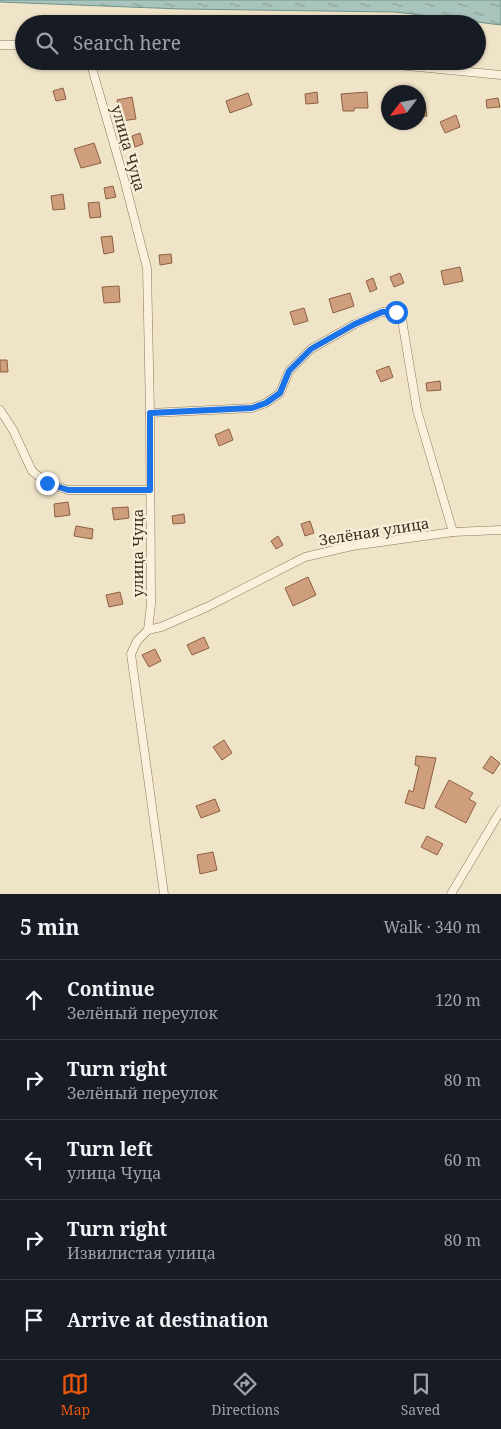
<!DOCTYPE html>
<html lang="en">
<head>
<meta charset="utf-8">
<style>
  body { margin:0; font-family:"Noto Serif",serif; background:#242831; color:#f1f3f6 }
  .compass { position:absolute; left:381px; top:85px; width:45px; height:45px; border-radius:50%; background:#171b24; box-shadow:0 1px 4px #0004; rotate:238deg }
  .stop { position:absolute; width:15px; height:15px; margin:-11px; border:4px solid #1a73e8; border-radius:50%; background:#fff }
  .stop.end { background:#1a73e8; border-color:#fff; box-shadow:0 1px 5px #0008 }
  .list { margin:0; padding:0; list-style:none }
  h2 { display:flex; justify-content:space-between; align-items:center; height:65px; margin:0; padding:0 20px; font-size:21px }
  h2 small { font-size:16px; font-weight:400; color:#9ea1a6 }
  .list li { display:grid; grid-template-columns:32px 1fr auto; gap:15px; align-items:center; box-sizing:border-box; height:80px; padding:0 20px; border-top:1px solid #363941 }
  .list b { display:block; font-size:19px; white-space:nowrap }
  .list p { margin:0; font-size:16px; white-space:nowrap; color:#9ea1a6 }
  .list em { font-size:16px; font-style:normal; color:#9ea1a6 }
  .icon { flex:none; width:28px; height:28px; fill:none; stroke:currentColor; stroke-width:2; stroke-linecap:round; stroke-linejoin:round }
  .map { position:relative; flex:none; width:501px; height:894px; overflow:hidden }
  .search { position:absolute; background:#171b24; box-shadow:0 1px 4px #0004; left:15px; right:15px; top:15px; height:55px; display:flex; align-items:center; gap:12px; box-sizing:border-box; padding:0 18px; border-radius:28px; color:#9ea1a6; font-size:19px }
  .sheet { height:465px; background:#171b24 }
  nav { display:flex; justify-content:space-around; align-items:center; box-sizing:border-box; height:70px; border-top:1px solid #363941; background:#171b24; font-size:14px; color:#9ea1a6 }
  nav a { display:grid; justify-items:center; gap:2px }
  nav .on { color:#ea580c }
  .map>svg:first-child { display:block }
  .water { fill:url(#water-ripples); stroke:#6f938a }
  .building { fill:#cf9f7d; stroke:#8d5f41 }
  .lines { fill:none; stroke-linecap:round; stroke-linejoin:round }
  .minor-casing { stroke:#8d765c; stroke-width:9 }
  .minor { stroke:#faf1dc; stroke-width:8 }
  .route { stroke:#1a73e8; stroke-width:6 }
  .labels { text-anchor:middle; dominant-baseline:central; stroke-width:5; stroke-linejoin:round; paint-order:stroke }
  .street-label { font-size:15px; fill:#3d2e20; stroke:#f7eed8 }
</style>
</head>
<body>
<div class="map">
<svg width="501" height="894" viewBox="0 0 501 894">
  <defs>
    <pattern id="water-ripples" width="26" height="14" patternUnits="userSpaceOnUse" patternTransform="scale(1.25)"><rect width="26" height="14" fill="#a9c4bc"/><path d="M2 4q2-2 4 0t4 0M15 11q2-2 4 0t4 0" fill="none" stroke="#8ba098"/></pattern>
  </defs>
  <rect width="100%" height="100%" fill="#f0e4c8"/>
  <!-- water -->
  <path class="water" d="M0,0H501V25L396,12L181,9L0,2Z"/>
  <!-- building -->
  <g class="building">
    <path d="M63,88L66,99L56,101L53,91Z"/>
    <path d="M317,92L318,103L306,104L305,94Z"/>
    <path d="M367,92L368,108H354V111H343L341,94Z"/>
    <path d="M248,93L252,105L230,113L226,101Z"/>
    <path d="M132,97L136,119L121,121L117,100Z"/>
    <path d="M498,98L500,107L487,108L486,100Z"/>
    <path d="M425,102L427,116L418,117V103Z"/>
    <path d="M456,115L460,127L445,133L440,122Z"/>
    <path d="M140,133L143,144L135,147L132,136Z"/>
    <path d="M94,143L101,163L81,168L74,149Z"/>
    <path d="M113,186L116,197L106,199L104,188Z"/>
    <path d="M63,194L65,209L53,210L51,196Z"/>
    <path d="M99,202L101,217L90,218L88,203Z"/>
    <path d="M112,236L114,252L104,254L101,237Z"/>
    <path d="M171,254L172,263L160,265L159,255Z"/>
    <path d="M460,267L463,281L444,285L441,271Z"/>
    <path d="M400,273L404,283L394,287L390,277Z"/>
    <path d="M373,278L377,289L370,292L366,281Z"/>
    <path d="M119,286L120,302L104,303L102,287Z"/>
    <path d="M350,293L354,306L333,313L329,299Z"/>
    <path d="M304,308L308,321L294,325L290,312Z"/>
    <path d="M0,360H7L8,372H0Z"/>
    <path d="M389,366L393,377L381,382L376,371Z"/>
    <path d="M440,381L441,390L427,391L426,383Z"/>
    <path d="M229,429L233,440L219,446L215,435Z"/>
    <path d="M68,502L70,515L55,517L54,504Z"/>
    <path d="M128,507L129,518L114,520L112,508Z"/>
    <path d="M184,514L185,523L173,524L172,516Z"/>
    <path d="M310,521L314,533L305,536L301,524Z"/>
    <path d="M76,526L93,529L92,539L74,536Z"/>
    <path d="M278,536L283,545L276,549L271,541Z"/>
    <path d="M308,577L316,595L293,606L285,588Z"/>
    <path d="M120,592L123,604L109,607L106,595Z"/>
    <path d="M204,637L209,648L192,655L187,645Z"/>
    <path d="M155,649L161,661L149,667L142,655Z"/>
    <path d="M224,740L232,753L222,760L213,747Z"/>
    <path d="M416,756L436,758L424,809L405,803L409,790L413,792L419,766L415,765Z"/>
    <path d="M491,756L500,763L493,774L483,768Z"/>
    <path d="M449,780L473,793L469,799L476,803L466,823L435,807Z"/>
    <path d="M215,799L220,811L201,818L196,806Z"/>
    <path d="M427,836L443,844L437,855L421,847Z"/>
    <path d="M213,852L217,870L200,874L197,855Z"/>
  </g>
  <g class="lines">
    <!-- minor casing -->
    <g class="minor-casing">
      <g id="minor">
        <path d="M0,45H24"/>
        <path d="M90,61L124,179L147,268L150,413L151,604L148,630L137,641L131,654L164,894"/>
        <path d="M356,61L501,75"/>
        <path d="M0,410L13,430L32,471L47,483L68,490H150"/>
        <path d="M150,413L252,408L266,403L280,393L289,371L311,349L355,324L382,312H396L402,320L417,410L453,532"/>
        <path d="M148,630L161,627L207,607L305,557L352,546L453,532L501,530"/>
        <path d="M451,894L501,810"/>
      </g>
    </g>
    <!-- minor -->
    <use href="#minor" class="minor"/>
  </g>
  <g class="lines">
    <!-- route -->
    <path class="route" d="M47,483L68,490H150V413L252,408L266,403L280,393L289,371L311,349L355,324L382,312H396"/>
  </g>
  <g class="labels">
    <!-- street labels -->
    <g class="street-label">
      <text transform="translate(129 148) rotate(74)">улица Чуца</text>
      <text transform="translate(374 531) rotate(-9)">Зелёная улица</text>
      <text transform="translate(137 553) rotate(-90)">улица Чуца</text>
    </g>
  </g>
</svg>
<svg class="compass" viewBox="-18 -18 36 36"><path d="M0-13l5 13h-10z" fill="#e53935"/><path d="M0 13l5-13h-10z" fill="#9ea1a6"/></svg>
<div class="stop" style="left:396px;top:312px"></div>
<div class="stop end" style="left:47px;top:483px"></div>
<div class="search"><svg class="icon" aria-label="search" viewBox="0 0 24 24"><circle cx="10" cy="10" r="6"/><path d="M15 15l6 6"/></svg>Search here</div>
</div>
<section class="sheet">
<h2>5 min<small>Walk · 340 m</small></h2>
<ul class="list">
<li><svg class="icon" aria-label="ahead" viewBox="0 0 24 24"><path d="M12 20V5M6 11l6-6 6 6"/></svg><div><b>Continue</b><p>Зелёный переулок</p></div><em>120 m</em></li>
<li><svg class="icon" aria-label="right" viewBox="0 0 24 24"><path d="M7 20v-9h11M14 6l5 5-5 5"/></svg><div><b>Turn right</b><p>Зелёный переулок</p></div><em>80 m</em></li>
<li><svg class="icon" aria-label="left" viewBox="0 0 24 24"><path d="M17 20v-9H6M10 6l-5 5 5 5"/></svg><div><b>Turn left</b><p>улица Чуца</p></div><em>60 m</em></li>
<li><svg class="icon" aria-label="right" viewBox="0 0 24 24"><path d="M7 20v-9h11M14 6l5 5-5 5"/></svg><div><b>Turn right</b><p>Извилистая улица</p></div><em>80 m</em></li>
<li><svg class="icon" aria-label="arrive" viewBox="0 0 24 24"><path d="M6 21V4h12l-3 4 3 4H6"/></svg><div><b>Arrive at destination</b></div></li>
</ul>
</section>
<nav>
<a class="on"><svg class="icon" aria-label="map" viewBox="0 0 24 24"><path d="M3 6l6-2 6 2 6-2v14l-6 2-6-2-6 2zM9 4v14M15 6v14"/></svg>Map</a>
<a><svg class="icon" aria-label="directions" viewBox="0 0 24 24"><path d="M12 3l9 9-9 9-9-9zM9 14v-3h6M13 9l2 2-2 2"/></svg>Directions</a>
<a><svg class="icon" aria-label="saved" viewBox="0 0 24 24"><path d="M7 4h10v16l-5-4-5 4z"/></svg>Saved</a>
</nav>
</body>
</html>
